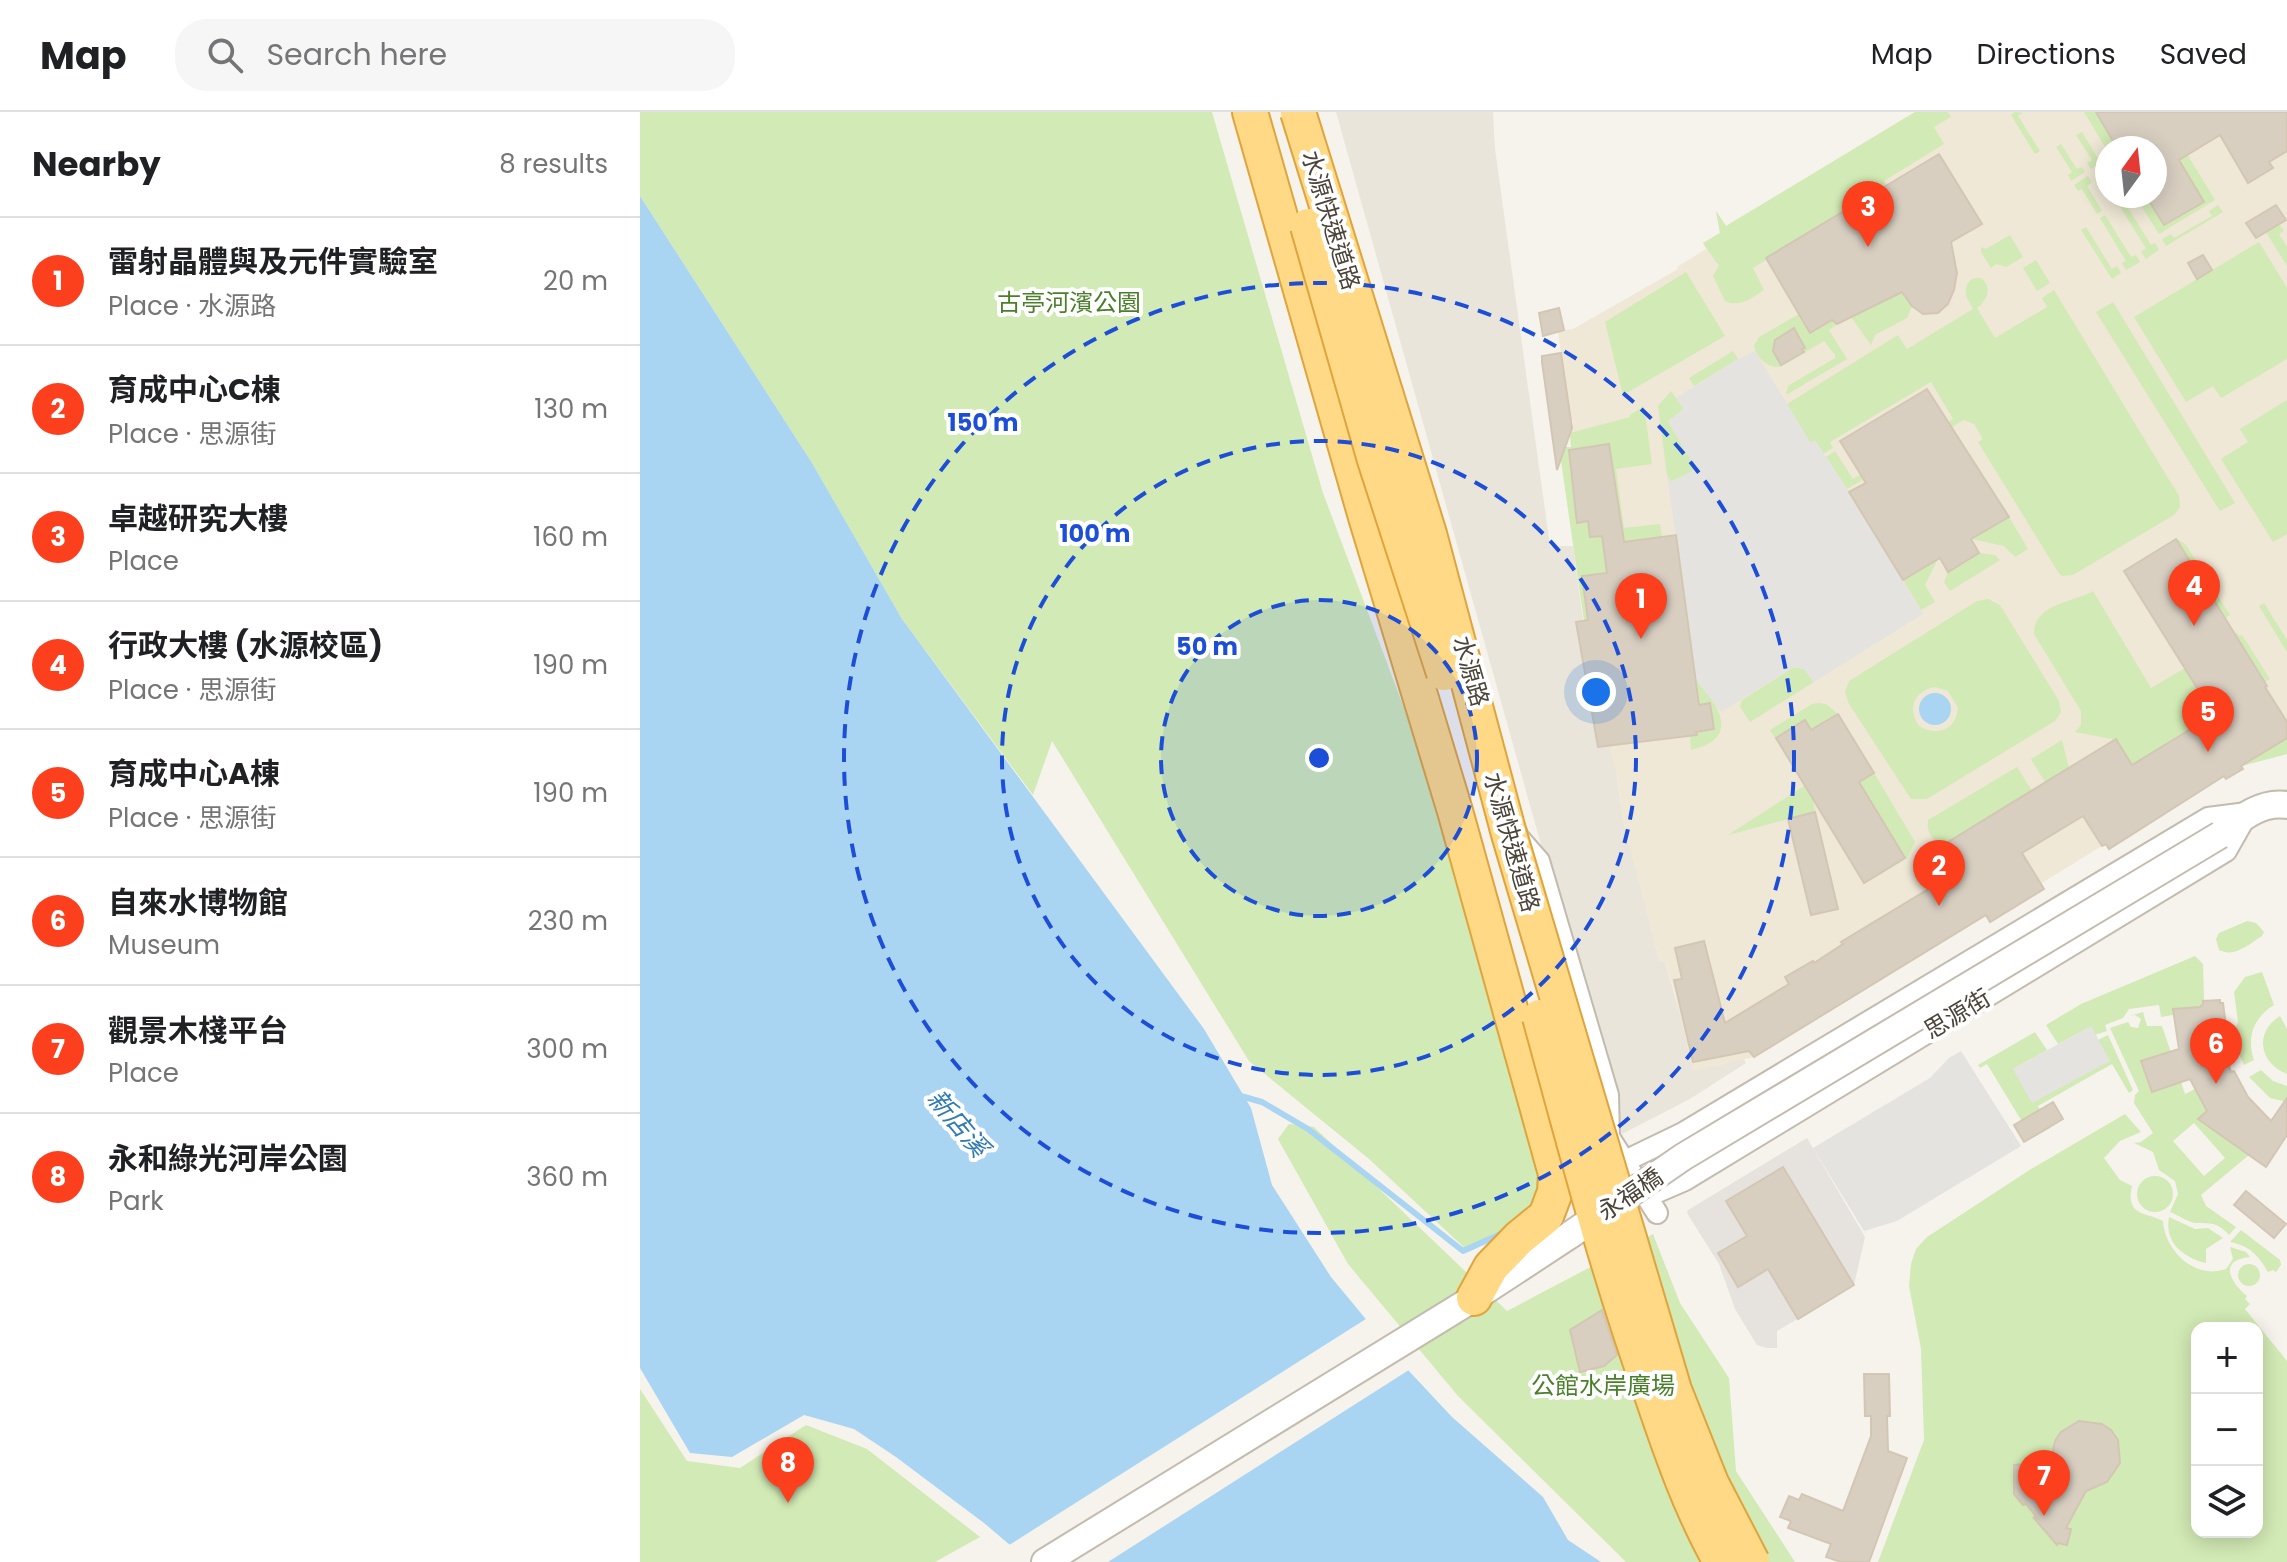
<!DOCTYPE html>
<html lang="en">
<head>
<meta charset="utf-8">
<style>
  body { margin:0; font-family:Poppins,"Noto Sans TC",sans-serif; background:#f6f6f6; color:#202124 }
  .controls { position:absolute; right:24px; bottom:24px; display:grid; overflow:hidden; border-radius:16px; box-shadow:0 4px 20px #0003 }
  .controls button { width:72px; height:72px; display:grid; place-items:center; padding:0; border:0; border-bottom:2px solid #e0e0e0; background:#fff; color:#202124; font:40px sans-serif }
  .compass { position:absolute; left:1455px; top:24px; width:72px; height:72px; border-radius:50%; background:#fff; box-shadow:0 4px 20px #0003; rotate:15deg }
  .you { position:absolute; left:956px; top:580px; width:28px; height:28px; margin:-20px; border:6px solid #fff; border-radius:50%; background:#1a73e8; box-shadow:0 0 0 12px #1a73e833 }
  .badge { display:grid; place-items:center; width:52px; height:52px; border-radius:50%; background:#fc3f1d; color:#fff; font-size:26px; font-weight:700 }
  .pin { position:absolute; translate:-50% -66px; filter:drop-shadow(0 2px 4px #0008) }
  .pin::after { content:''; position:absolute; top:42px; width:28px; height:24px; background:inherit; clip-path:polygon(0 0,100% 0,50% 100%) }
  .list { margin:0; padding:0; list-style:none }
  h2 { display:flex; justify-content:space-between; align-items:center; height:104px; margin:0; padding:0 32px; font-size:34px }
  h2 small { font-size:26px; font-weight:400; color:#757577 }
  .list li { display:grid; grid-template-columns:52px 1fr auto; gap:24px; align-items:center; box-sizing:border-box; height:128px; padding:0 32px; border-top:2px solid #e0e0e0 }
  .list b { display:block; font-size:30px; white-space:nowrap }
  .list p { margin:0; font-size:26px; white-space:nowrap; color:#757577 }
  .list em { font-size:26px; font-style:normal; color:#757577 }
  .icon { flex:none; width:44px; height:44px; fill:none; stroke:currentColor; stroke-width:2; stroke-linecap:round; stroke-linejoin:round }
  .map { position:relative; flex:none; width:1647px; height:1450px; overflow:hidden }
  header { display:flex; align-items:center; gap:48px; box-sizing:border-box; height:112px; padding:0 40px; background:#fff; border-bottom:2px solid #e0e0e0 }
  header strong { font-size:38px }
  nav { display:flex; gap:44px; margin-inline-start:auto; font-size:28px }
  .search { width:560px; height:72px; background:#f6f6f6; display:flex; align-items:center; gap:20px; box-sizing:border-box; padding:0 28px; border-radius:32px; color:#757577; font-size:30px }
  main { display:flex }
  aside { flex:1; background:#fff }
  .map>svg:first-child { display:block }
  .residential { fill:#eae5da }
  .industrial { fill:#e6e2dd }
  .education { fill:#efe8d6; fill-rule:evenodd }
  .green { fill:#d2eab5; fill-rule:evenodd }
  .parking { fill:#e5e3e0 }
  .water { fill:#a9d4f2 }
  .pier { fill:#f6f3ec }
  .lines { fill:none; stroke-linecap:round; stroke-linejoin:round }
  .stream { stroke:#a9d4f2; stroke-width:6 }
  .building { fill:#d8cfc1; stroke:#d3c7b4; stroke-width:2 }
  .minor-casing { stroke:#c2bbae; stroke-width:24 }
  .tertiary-casing { stroke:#c2bbae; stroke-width:30 }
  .trunk-casing { stroke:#e0a43c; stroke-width:38 }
  .minor { stroke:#fff; stroke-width:20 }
  .tertiary { stroke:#fff; stroke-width:26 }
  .trunk { stroke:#ffd985; stroke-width:34 }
  .tertiary-bridge-casing { stroke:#c2bbae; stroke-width:30; stroke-linecap:butt }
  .trunk-bridge-casing { stroke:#e0a43c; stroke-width:38; stroke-linecap:butt }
  .tertiary-bridge { stroke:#fff; stroke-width:26 }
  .trunk-bridge { stroke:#ffd985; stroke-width:34 }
  .ring { fill:none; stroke:#1d4ed8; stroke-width:4; stroke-dasharray:14 10 }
  .labels { text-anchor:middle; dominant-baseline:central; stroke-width:8; stroke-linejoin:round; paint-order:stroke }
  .street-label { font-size:24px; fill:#4b4439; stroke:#fff }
  .park-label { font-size:24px; fill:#4a7f2a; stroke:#fff }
  .water-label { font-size:26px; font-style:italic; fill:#2e7ab2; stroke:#fff }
  .centre { fill:#1d4ed8; stroke:#fff; stroke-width:4 }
  .ring-label { font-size:24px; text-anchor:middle; font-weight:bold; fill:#1d4ed8; stroke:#fff; stroke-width:8; stroke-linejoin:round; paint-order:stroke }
</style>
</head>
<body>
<header>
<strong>Map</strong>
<div class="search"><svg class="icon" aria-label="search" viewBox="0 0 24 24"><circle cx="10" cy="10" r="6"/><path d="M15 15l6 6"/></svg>Search here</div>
<nav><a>Map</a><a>Directions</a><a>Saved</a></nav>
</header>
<main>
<aside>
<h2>Nearby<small>8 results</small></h2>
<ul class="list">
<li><span class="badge">1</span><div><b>雷射晶體與及元件實驗室</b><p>Place · 水源路</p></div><em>20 m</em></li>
<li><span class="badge">2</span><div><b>育成中心C棟</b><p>Place · 思源街</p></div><em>130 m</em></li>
<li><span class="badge">3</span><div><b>卓越研究大樓</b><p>Place</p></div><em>160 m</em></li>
<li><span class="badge">4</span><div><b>行政大樓 (水源校區)</b><p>Place · 思源街</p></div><em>190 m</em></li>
<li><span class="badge">5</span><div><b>育成中心A棟</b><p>Place · 思源街</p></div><em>190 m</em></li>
<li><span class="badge">6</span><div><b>自來水博物館</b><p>Museum</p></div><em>230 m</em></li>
<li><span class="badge">7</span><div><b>觀景木棧平台</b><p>Place</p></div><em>300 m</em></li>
<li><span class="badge">8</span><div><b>永和綠光河岸公園</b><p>Park</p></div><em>360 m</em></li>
</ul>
</aside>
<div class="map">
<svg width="1647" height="1450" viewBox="0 0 1647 1450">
  <rect width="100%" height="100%" fill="#f6f3ec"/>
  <!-- residential -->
  <path class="residential" d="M696,0H853L855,37L910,434H933L943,508L966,586L983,707L1020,850L1025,849L1051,941L1076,954L1103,946L1106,951L1050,987L982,1022Z"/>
  <!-- industrial -->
  <path class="industrial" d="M1167,1026L1225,1125L1214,1173L1137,1219V1236H1127L1117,1233L1095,1197L1079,1152L1047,1101L1048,1098Z"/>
  <!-- education -->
  <path class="education" d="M1275,0H1647V642L1602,654L1603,657L1586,667L1583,665L1522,701L1523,704L1469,737L1465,732L1402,771L1404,777L1350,810L1345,804L1114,945L1053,959L1035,881L1025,849L1020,850L983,707L977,663L970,635L973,634L966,587L919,335H931L930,321L933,311L932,307H919L927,285L918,219L933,217L1038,157L1037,155L1066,137L1063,131L1080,121L1076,99L1086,114ZM1467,36H1515V84H1467Z"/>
  <!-- green -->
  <g class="green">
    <path d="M0,0H572L683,381L785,652L910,1092L829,1140L729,1047L609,949L412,629L393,683L262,507L172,351L0,84Z"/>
    <path d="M1275,0H1308L1311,5L1294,15L1304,32L1244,69L1246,74L1113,156L1124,178C1111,186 1100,196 1085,189L1073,164L1079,154L1063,131L1080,121L1076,99L1086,114Z"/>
    <path d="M1375,0L1383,1L1378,4L1400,39L1395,42L1371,3Z"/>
    <path d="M1444,0H1462L1458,4L1477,36H1467V38Z"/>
    <path d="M1442,20L1457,45L1461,43L1465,48L1451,57L1447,51L1452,48L1436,23Z"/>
    <path d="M1421,32L1437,57L1442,55L1445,60L1431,69L1428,63L1432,60L1416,35Z"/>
    <path d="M1544,37L1575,88L1519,122L1495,84H1506L1524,113L1564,90L1536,42Z"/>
    <path d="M1448,64L1452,70L1447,74L1462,99L1457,102L1442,77L1438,79L1434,73Z"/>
    <path d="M1485,91L1511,133L1515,131L1519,138L1506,147L1501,140L1506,136L1480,95Z"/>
    <path d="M1578,93L1583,100L1526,134L1522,127L1531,122L1534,126L1572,104L1569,99Z"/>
    <path d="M1465,103L1491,145L1496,143L1500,150L1486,158L1482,151L1486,149L1460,106Z"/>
    <path d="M1639,112L1644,119L1639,122L1647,135V154L1626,120Z"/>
    <path d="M1446,115L1472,157L1477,154L1481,161L1472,167L1441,118Z"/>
    <path d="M1370,123L1383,145L1366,155L1356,152L1351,156L1341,140V135L1346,137Z"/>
    <path d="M1619,130L1647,176V247L1581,286L1573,274L1546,290L1494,205Z"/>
    <path d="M1396,148L1410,171L1397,179L1383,156Z"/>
    <path d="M1046,160L1085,224L983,283L965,210Z"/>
    <path d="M1336,166H1341C1353,175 1347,189 1337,196L1355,226L1407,195L1402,186L1414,178L1539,384L1540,395L1534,403L1433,463L1422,464L1418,460L1338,330L1343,327L1334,312L1324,308L1207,377L1186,345L1195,339L1213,367L1313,307L1291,270L1190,330L1193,336L1183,342L1175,329L1170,331L1147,292L1258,223L1267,237L1333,197C1328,187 1321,181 1330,168Z"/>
    <path d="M1263,174L1272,194L1267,206L1235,223L1231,233L1211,205L1260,181Z"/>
    <path d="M1473,190L1595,391L1580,399L1456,200Z"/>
    <path d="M1159,202L1195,208L1197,212L1189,218L1207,247L1146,283L1148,274L1195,246V243L1184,229L1141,255C1128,256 1117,247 1114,234L1119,225Z"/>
    <path d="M1093,239L1098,247L1054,274L1049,266Z"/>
    <path d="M1031,279L1044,297L1028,309L1056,357L1031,370L1027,363L1018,294Z"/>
    <path d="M1647,288V422L1633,430L1581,347L1608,330L1600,317Z"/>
    <path d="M1004,294L1012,352L976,357L984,416L1020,412L1022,425L963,433L967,461L942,465L948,508L944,509L919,335H931L930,321L990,305V303Z"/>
    <path d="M1369,405L1388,437L1375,445L1364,434L1332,427Z"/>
    <path d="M1539,428L1546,433L1590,503L1585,506L1537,428Z"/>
    <path d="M1339,441L1355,443L1360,448L1310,479L1304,470L1308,460Z"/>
    <path d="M1298,447L1285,473L1295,490L1281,498L1263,468Z"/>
    <path d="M1453,479L1511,576L1545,556L1574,603L1514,673L1506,677L1472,627L1435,620L1441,613V599L1394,522C1393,492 1434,490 1453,479Z"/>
    <path d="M1348,487L1360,493L1419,589L1421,600L1415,609L1287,687H1271L1209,592L1205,580L1209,569L1337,489ZM1295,575L1308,579L1318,596C1316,618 1297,625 1279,614C1267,596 1274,579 1295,575Z"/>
    <path d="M1624,491L1647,528V540L1619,494Z"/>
    <path d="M1597,521L1599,524L1602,523L1630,567L1625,570L1595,522Z"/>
    <path d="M1154,555L1164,557L1174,570L1110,610L1100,595L1102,588Z"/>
    <path d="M1058,567C1079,596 1101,626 1051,638L1050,624L1056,568Z"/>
    <path d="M1178,591L1186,592L1198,602L1141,636L1130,618L1172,592Z"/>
    <path d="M1647,626V642L1601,654Z"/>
    <path d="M1422,628L1429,656L1405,670L1391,647Z"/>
    <path d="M1377,655L1392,679L1303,733C1292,728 1286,720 1288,708Z"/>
    <path d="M1234,661L1275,730L1267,746L1225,772L1265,746L1219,670Z"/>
    <path d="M1164,674L1173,688L1175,700L1088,723Z"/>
    <path d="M1607,809L1616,811L1624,820L1622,824C1609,832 1595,846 1579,838L1576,827L1579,821Z"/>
    <path d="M1555,844L1563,852L1564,889L1560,895L1533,897V903L1521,905L1519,893L1489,897L1483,906L1465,913L1467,919L1455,923L1450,915L1418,932L1406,913L1441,892Z"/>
    <path d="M1622,860L1634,893C1614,905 1606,925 1614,948L1604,953L1592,926L1598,910L1594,880L1605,865Z"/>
    <path d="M1503,900L1507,914H1522L1545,982L1555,977L1569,1002L1609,1043L1561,1083L1566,1094L1596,1115L1589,1123C1577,1110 1573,1112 1557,1111C1549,1111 1538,1103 1530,1100L1538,1082L1535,1069L1519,1058L1513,1040L1494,1031L1501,1030L1513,1021L1494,991L1495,983L1499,979L1470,916L1488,910L1491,915L1498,916L1501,907L1495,903L1489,904ZM1514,945L1524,976L1512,980L1502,949ZM1554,1011L1585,1046L1564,1064L1533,1029Z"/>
    <path d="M1640,904L1647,917V962C1619,951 1614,920 1640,904Z"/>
    <path d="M1395,920L1407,938L1373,957L1469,949L1458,928L1468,923L1493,978L1489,981L1472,952L1398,994L1410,1016L1392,1026L1347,952L1340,956L1338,953Z"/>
    <path d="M1621,958L1633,969L1647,974V990L1630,986L1609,965Z"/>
    <path d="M1485,1002L1501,1020L1480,1029L1464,1046L1480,1068L1492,1074C1485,1104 1506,1100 1523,1109C1525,1139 1555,1168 1586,1157L1593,1147L1590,1135L1606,1140L1610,1145C1578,1148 1590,1170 1607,1184L1605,1187L1610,1192L1605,1197L1647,1249V1450H1238L1284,1328L1281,1237L1269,1174L1271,1152L1276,1137L1287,1125L1391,1057ZM1557,1216H1617V1420H1557Z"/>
    <path d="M649,1012L674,1015L867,1199L1013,1122L1040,1191L1089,1266L1096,1359L1155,1450H986L818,1284L708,1152L638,1027Z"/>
    <circle cx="1515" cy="1082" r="18"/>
    <path d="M1529,1105L1555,1117L1568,1116L1583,1126L1566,1137V1151C1544,1146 1524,1131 1529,1105Z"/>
    <path d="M1601,1118L1640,1148L1641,1153L1636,1160L1633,1158L1628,1160C1618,1143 1610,1134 1590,1130Z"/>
    <circle cx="1609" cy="1163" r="11"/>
    <path d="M0,1277L47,1349L100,1356L166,1313L227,1337L340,1425L295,1450H0Z"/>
  </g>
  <!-- parking -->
  <g class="parking">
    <path d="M1115,239L1170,330L1175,328L1209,380L1283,502L1174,570L1164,557L1154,555L1081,600L1056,568L1027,363L1032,370L1056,357L1028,309L1044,298L1036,286L1098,247Z"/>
    <path d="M1451,914L1470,949L1392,991L1373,957Z"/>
    <path d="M1321,939L1381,1034L1257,1109L1224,1119L1173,1036L1290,966L1309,946Z"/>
  </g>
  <!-- water -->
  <g class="water">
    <path d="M0,84L172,351L262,507L564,917L611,996L632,1073L691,1165L768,1258L812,1305L903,1385L928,1428L961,1450H390L344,1411L256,1345L214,1317L164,1303L92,1345L50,1341L0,1256Z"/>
    <circle cx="1295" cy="597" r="16"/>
  </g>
  <!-- pier -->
  <path class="pier" d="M729,1205L772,1256L468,1450H384L366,1435Z"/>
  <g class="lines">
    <!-- stream -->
    <path class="stream" d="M597,983L622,990L668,1017L823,1139L863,1121"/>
  </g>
  <!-- building -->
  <g class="building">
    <path d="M1456,0H1647V39L1629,50L1633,56L1608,71L1580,23L1539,48L1564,90L1524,113L1506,84H1515V36H1477Z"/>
    <path d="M1299,42L1342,112L1311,130L1317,161L1314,178L1308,192L1298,201L1283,202L1272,194L1262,180L1197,212L1192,208L1170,221L1126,146Z"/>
    <path d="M1636,93L1646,108L1616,126L1606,111Z"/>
    <path d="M1563,143L1572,158L1557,167L1548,151Z"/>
    <path d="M919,196L924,218L903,224L899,201Z"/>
    <path d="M1154,216L1165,236L1162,237L1164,240L1141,253L1133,239L1135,228Z"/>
    <path d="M921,241L932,316L917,358L902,250V244Z"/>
    <path d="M1287,277L1369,405L1331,427L1339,441L1308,460L1300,446L1263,468L1209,380L1226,371L1200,329Z"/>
    <path d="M969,332L984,430L1036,423L1059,593L1070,591L1074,617L1056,620L1057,623L958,635L936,510L948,508L942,464L967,461L962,424L950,425L948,409L937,411L929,338Z"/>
    <path d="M1536,427L1627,574L1625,575L1647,610V626L1601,654L1603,657L1586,667L1584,664L1469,737L1466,732L1462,734L1443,704L1382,741L1404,777L1350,810L1346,803L1114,945L1109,939L1053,950L1034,868L1042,867L1035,836L1064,829L1085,911L1149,872L1145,865L1173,849L1174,851L1203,832L1201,830L1300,770L1298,764L1315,753L1303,733L1476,627L1492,653L1574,603L1484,459Z"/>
    <path d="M1198,602L1234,661L1219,670L1265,746L1224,771L1136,626L1165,608L1171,618Z"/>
    <path d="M1175,700L1198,797L1171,803L1148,707Z"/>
    <path d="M1580,888V891H1583L1586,914H1576L1591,960L1594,959L1608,985L1631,1009L1647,986V1023L1626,1055L1558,1007L1567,999L1550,967L1512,980L1501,949L1539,937L1533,897L1560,895L1563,892V889Z"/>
    <path d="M1413,990L1423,1007L1384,1030L1374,1013Z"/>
    <path d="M1143,1055L1214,1173L1158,1207L1128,1157L1098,1175L1078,1141L1107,1124L1086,1089Z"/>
    <path d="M1606,1079L1646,1112L1634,1126L1594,1093Z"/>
    <path d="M962,1198L977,1243L964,1254L940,1260L930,1218Z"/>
    <path d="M1224,1262H1249L1250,1304H1247L1248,1339L1267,1346L1229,1450H1201L1186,1445L1191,1432L1148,1416L1151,1409L1140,1405L1149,1384L1159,1388L1162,1382L1203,1399L1231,1324V1304H1225Z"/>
    <path d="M1439,1309L1462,1312L1471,1318L1478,1328L1480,1351L1467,1370L1446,1379L1426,1416L1431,1417L1427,1433L1418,1431L1417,1433L1393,1405L1398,1407L1386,1392L1383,1393L1374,1382V1353L1410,1351L1415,1329L1421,1320Z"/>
  </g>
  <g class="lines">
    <!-- minor casing -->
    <g class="minor-casing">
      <g id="minor">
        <path d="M876,720L878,725L899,749L968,983L969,1025L1017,1101"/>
        <path d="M985,1049L1043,1021L1568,706L1607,701"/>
        <path d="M1008,1084L1045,1068L1586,739L1603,709"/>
      </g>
    </g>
    <!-- tertiary casing -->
    <g class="tertiary-casing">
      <g id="tertiary">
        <path d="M1580,723C1600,707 1620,689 1647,693"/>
        <path d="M405,1450L834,1186L930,1123"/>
      </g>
    </g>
    <!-- trunk casing -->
    <g class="trunk-casing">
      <path id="trunk" d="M610,0L726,405L815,699L916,1062L915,1080L906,1104L879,1126L851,1155L834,1186"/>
    </g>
    <!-- minor -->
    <use href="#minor" class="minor"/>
    <!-- tertiary -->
    <use href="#tertiary" class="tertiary"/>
    <!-- trunk -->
    <use href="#trunk" class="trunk"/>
    <!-- tertiary-bridge casing -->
    <g class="tertiary-bridge-casing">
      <path id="tertiary-bridge" d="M930,1123L1043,1045L1580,723"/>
    </g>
    <!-- trunk-bridge casing -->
    <g class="trunk-bridge-casing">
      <g id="trunk-bridge">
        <path d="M658,0L789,422L869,722L1034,1278L1071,1371L1112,1450"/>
        <path d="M668,114L735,348L804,561"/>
        <path d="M900,905C935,1033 968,1161 1013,1286C1032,1342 1052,1399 1081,1450"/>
      </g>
    </g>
    <!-- tertiary-bridge -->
    <use href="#tertiary-bridge" class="tertiary-bridge"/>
    <!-- trunk-bridge -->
    <use href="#trunk-bridge" class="trunk-bridge"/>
  </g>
  <!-- distance rings -->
  <circle cx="679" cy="646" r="158" fill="#1d4ed8" fill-opacity=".12"/>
  <g class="ring">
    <circle cx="679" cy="646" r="158"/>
    <circle cx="679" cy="646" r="317"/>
    <circle cx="679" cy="646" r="475"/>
  </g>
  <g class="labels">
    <!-- street labels -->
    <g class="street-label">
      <text transform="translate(691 108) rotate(73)">水源快速道路</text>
      <text transform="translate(831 559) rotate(74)">水源路</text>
      <text transform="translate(872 730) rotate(74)">水源快速道路</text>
      <text transform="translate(1317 902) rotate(-31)">思源街</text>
      <text transform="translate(990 1082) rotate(-34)">永福橋</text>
    </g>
    <!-- park labels -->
    <g class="park-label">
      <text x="429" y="190">古亭河濱公園</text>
      <text x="963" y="1273">公館水岸廣場</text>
    </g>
    <!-- water labels -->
    <g class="water-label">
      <text transform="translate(318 1011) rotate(50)">新店溪</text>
    </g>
  </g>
  <circle cx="679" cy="646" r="12" class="centre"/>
  <g class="ring-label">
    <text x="343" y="319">150 m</text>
    <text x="455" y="430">100 m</text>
    <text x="567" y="543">50 m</text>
  </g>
</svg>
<div class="controls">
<button>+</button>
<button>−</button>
<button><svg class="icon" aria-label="layers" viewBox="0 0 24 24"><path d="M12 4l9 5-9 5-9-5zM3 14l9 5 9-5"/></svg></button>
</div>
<svg class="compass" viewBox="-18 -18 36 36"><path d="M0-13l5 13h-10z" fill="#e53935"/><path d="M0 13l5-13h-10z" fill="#757577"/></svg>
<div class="you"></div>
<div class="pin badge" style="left:1001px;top:527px">1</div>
<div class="pin badge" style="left:1299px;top:794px">2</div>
<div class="pin badge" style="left:1228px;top:135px">3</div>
<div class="pin badge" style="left:1554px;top:514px">4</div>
<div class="pin badge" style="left:1568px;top:640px">5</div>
<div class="pin badge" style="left:1576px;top:972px">6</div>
<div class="pin badge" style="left:1404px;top:1404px">7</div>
<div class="pin badge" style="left:148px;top:1391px">8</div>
</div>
</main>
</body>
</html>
